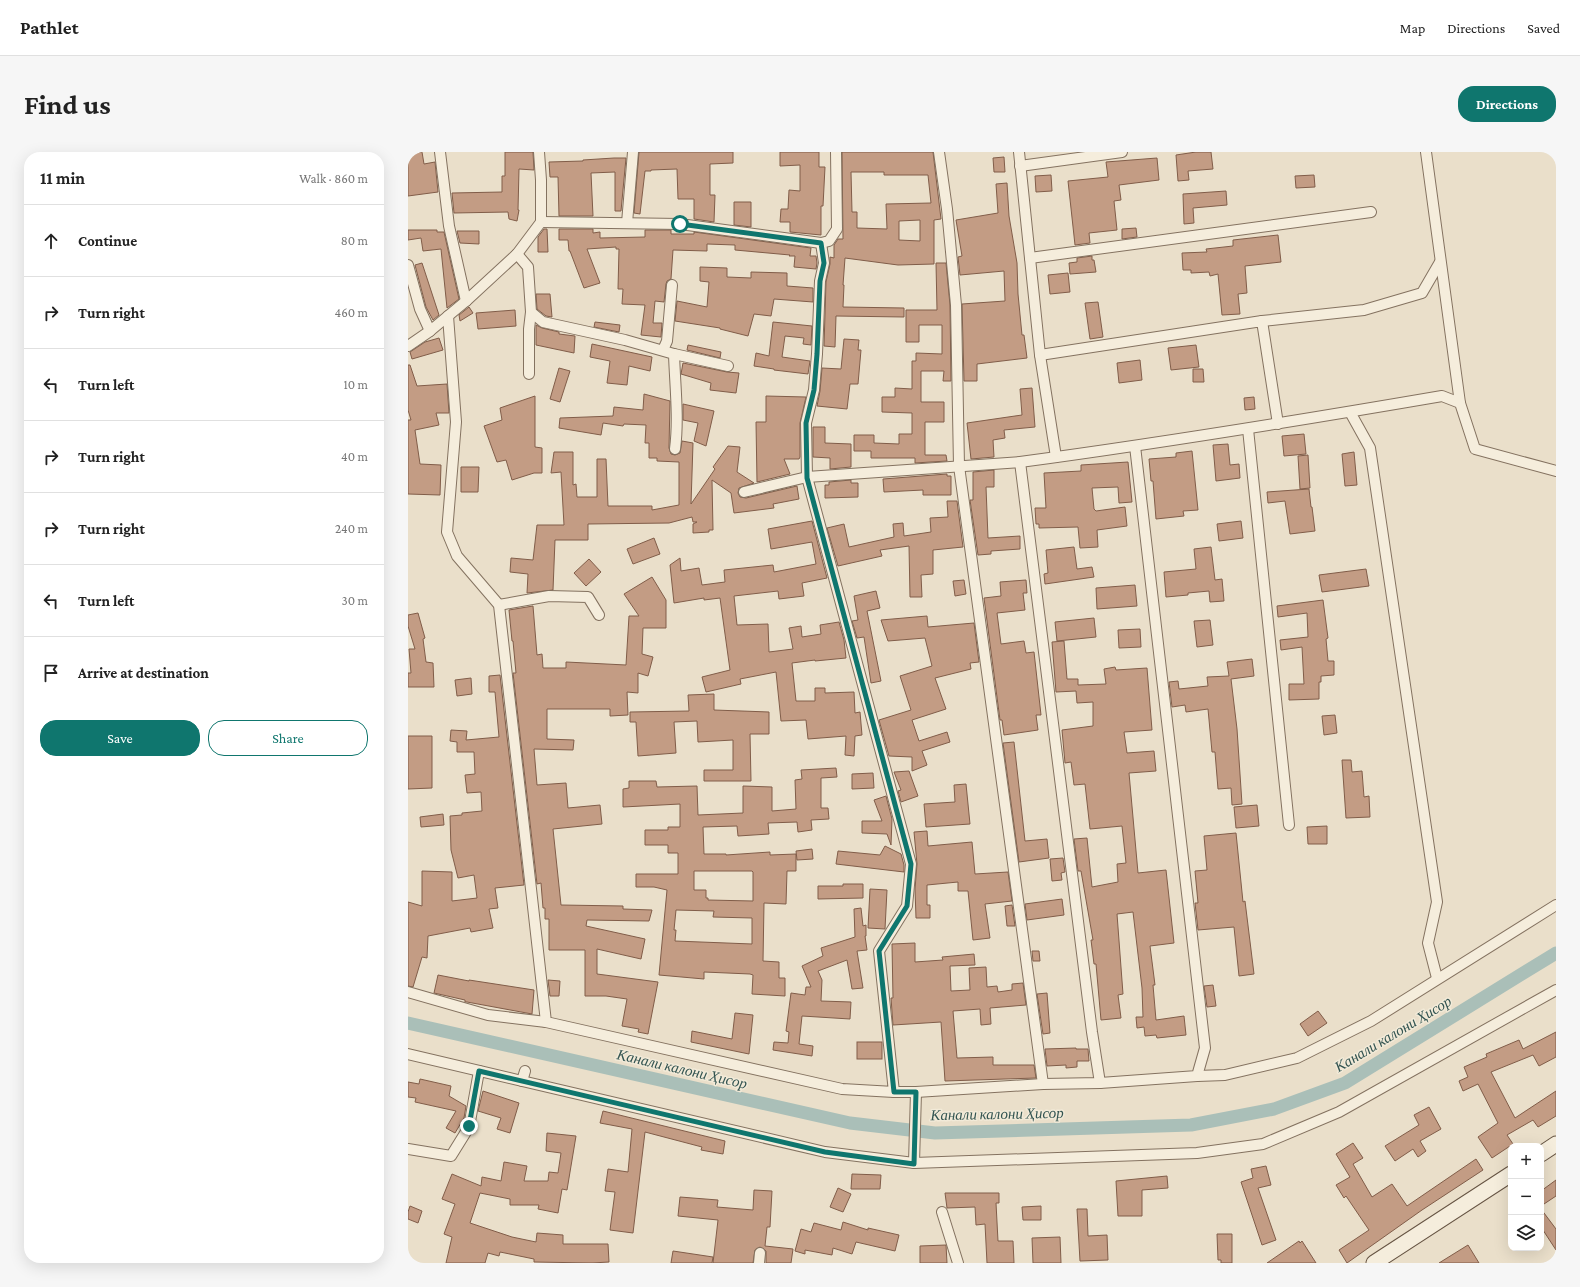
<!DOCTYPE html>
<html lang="en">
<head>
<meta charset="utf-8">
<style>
  body { margin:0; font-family:"Crimson Pro",serif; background:#f6f6f6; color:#222 }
  .controls { position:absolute; right:12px; bottom:12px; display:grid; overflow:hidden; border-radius:8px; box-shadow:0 4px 16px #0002 }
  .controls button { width:36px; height:36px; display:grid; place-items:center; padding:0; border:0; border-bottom:1px solid #e0e0e0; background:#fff; color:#222; font:20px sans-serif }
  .stop { position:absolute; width:12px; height:12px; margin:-9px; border:3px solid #0f766e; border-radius:50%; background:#fff }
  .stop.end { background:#0f766e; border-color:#fff; box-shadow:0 1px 4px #0008 }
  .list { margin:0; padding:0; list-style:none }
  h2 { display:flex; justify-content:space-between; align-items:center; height:52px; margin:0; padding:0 16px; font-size:17px }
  h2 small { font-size:13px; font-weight:400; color:#767676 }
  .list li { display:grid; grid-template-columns:26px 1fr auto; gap:12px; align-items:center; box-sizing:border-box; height:72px; padding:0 16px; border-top:1px solid #e0e0e0 }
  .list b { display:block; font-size:15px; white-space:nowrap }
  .list em { font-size:13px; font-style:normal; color:#767676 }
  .actions { display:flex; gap:8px; padding:12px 16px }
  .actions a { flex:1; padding:9px 0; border:1px solid #0f766e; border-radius:16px; text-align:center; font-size:14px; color:#0f766e }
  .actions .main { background:#0f766e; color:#fff }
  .icon { flex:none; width:22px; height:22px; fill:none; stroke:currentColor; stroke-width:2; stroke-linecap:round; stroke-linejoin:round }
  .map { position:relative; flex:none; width:1148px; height:1111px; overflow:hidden; border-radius:16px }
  header { display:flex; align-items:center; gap:24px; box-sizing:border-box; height:56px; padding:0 20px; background:#fff; border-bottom:1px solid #e0e0e0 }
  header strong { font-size:19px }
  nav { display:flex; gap:22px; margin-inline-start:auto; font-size:14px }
  .intro { display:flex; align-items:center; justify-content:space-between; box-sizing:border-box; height:96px; padding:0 24px }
  h1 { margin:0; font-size:28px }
  .button { padding:10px 18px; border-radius:16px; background:#0f766e; color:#fff; font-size:14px; font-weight:700 }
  main { display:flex; gap:24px; padding:0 24px }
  aside { flex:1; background:#fff; border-radius:16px; box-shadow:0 4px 16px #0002 }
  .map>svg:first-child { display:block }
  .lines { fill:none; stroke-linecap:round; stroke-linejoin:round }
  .canal { stroke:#aabfb8; stroke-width:13 }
  .building { fill:#c39c84; stroke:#815d49; fill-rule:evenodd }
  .street-casing { stroke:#847260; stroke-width:12 }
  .secondary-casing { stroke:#665443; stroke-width:17 }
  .street { stroke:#f5eddc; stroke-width:10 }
  .secondary { stroke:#f5eddc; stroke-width:15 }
  .route { stroke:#0f766e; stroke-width:5 }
  .labels { text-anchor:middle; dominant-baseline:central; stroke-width:3; stroke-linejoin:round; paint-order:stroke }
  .water-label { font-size:15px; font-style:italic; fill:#335451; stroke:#f2ead8 }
</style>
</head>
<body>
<header>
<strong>Pathlet</strong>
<nav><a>Map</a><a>Directions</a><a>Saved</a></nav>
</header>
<div class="intro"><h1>Find us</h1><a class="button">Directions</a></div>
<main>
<aside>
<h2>11 min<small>Walk · 860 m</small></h2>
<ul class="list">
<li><svg class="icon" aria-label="ahead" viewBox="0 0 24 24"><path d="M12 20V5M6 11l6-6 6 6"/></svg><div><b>Continue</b></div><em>80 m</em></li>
<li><svg class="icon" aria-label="right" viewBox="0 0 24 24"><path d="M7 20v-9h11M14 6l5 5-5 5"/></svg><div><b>Turn right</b></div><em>460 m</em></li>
<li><svg class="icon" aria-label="left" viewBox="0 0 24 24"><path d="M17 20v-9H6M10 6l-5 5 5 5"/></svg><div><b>Turn left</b></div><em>10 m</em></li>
<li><svg class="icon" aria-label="right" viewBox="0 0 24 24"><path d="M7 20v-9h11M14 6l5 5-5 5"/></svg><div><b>Turn right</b></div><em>40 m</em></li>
<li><svg class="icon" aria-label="right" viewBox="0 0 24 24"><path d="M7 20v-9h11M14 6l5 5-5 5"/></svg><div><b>Turn right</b></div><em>240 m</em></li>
<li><svg class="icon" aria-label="left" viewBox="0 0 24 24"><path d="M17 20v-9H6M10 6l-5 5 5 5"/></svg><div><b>Turn left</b></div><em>30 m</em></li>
<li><svg class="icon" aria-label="arrive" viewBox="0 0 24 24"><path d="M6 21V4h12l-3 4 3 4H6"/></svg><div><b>Arrive at destination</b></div></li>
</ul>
<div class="actions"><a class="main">Save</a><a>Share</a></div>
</aside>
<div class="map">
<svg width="1148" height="1111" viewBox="0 0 1148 1111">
  <rect width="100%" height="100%" fill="#eadfca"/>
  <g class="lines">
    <!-- canal -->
    <path class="canal" d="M0,871L442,971L527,981L783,973L866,957L937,931L1148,801"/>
  </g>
  <!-- building -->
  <g class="building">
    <path d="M0,0H14L16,12L27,10L30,40L0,44Z"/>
    <path d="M97,0H125L126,18L111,17L110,58H111L109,69L101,67L100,60L46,61L44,41L94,40V24H97Z"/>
    <path d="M231,0H325V11L302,12V43H307L306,70L286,67V47H270L269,17L243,18V19H237L232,62L226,61Z"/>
    <path d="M372,0H411V15H417L415,54H413V83L382,80V70H372L373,57H380L381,38L392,39V13L372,14Z"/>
    <path d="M434,0H525L533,67L526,68V112L490,113L437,106L435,133H436L435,155L496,156V165L428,164L427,195L416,194L418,130L422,112V105L426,106V93L430,87H435ZM443,20H476V23H520L523,51L478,52L479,77L449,76V60H444ZM512,68V89L491,88V69Z"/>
    <path d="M788,0H803L805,17L780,19L781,28L770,29L768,3Z"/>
    <path d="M596,5L597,20H586L585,6Z"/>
    <path d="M206,6H218L213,59H207V20L183,21L185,64H151L150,25H142L141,10L175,9V8Z"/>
    <path d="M749,6L751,28L711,33L713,48L706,49L709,78L681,81L682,91L667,93L660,29L700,25L698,10Z"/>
    <path d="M643,23L644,39L628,40L627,24Z"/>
    <path d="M906,23L907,35L888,36L887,24Z"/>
    <path d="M599,31L601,64L609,111L610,142L614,183H616L619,206L569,212V229H556L554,152L597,149L596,119L552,123L550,105L554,104L548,68L590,61L588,32Z"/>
    <path d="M818,39L819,53L785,56L786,71L776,72L775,42Z"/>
    <path d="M326,50H343V75L326,73Z"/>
    <path d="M728,76L729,85L714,87V77Z"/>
    <path d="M136,77H139L140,100H130V85Z"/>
    <path d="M151,77H185V81L192,80V86L237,85V78H263V82H286V80L403,96L402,104H408L409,111L408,117L386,115L387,104H381L382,103L327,98V93L299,92V99L265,98L263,127L259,129L258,132L256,150L247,149L245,171H254L253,185L233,183L237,153L214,152L215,137H210L211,97H208V95L179,97L192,131L176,136L162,99H161L160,88H151Z"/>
    <path d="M0,78H29V80H36L51,147L39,156L33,97L15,99L13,86L0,88Z"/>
    <path d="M49,79H71V92L52,91Z"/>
    <path d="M870,83L873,110L837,114L839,141L830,142L832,162L814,163L810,122L802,124L801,120L783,121V118H775L774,101L799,100L798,97L825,94V88Z"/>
    <path d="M684,104V108H686L688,120L662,122L661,111L669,110V106Z"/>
    <path d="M14,111L31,163L25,168L18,155L7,113Z"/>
    <path d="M528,111H538L542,153L543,229H535L536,219H513V250H536V270H517V303H538L539,309L507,311V306H463V299H446V283H466V291L491,292V282H504V261L474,260V245H487V236L504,237V209H508V201L534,202V173H511V190H498V158H529Z"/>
    <path d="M292,115L319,116V125L343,126V120L379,121V134L405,136V150L366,147L363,164L346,162L340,184L312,177V176L267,169L269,149L299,155L301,130L292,129Z"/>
    <path d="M660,121L662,140L642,142L640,123Z"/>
    <path d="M128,142H142L144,165L138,164L129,157Z"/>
    <path d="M690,150L695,185L682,187L677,151Z"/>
    <path d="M61,155L65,161L52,169L51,163Z"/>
    <path d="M107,158L108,174L70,177L68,161Z"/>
    <path d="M187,170L212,173L211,180L186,175Z"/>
    <path d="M365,170L404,174L403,193L395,192L396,186L377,184L374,205L402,209L400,222L366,218V217L346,214L348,201L361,204Z"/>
    <path d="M128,173L134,176L151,180V182L167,184L166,201L128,193Z"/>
    <path d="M31,186L35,198L4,207L2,200L17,190Z"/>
    <path d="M436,187L451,188L450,198H453L450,232H442L439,257L409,254L412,239L414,216L433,217Z"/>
    <path d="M184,192L244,205L242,219L221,214L219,233L199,231L202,209L182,205Z"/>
    <path d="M280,193L313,200L312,206L279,198Z"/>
    <path d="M788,193L791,215L763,218L760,196Z"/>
    <path d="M732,208L734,228L711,231L709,211Z"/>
    <path d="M275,211L319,220L331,221L328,241L302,238L303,231L273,222Z"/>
    <path d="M0,213H2L9,234L39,232L41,261H28L31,273L7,278L12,312L33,313L32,343L0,342V268H3L0,258Z"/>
    <path d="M151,216L162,219L152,250L142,247Z"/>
    <path d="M785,217H795L796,230H785Z"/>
    <path d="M624,236L627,275L596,278L597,286L585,288L586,305L563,307L559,271L614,263L612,237Z"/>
    <path d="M236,242L262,249L261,296L263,302L267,303L272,301L274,289L285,291L283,352L307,317L305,315L320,294L332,295L329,320L346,331L331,336L330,341L332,345L338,346L389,334L391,347L365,352L366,356L326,361L323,341L304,328L305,378H301V380L285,381V372L289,370H285L284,365L261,371L180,372V388H147L145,438L119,441L120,422L102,420L103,406L125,408L129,373H156L153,320L143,321L146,300H165V333L168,332L169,345H189V307H198L200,354H244V358L271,353V310L249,309V306H241V291H237L238,273L216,272L215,274L195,271L193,283L151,276L152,266L205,264L206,255L235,258Z"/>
    <path d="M127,244V295L134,296V321H126L104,328L98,308L89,310L76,274L94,268L92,256Z"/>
    <path d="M358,244L398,245L392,271V305L391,307H376L382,322L349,330L348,270H358Z"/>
    <path d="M846,245L847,257L837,258L836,246Z"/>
    <path d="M275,252L306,259L298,294L286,289L290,271L275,268Z"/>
    <path d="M405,275H417V291L443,292V315L422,317V306L405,305Z"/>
    <path d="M896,282L898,302L876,304L874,284Z"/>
    <path d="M820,292L822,313L831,312L832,326L808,329L805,293Z"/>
    <path d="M784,299L790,358L775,359L776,364L748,367L745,329H743L741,307L768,305V301Z"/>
    <path d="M946,300L949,333L937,334L934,302Z"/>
    <path d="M900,303L902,336L892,337L890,304Z"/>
    <path d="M720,310L724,350L711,351L710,335L684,336L686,357L688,359L717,355L719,374L689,378L690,395L672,396L670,375L631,376V372H628L627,356H638L636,321L673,319V313Z"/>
    <path d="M53,315H71L70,340H53Z"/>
    <path d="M586,318V335H578L580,386L612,384V397L583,399V402L570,403L562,348H565V320Z"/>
    <path d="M539,322V324H543V343H515V338L476,340L475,327Z"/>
    <path d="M443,328V331H450V345L417,346V333H421V330Z"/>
    <path d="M901,337L903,355H904L907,379L882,382L877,349L860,351L859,340Z"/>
    <path d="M539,349H549L555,395L525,398V422L513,423L514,445H502L501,394L472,398L474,404L430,414L419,376L436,372L441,395L486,385L485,372L495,371L496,384L523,380L522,366L540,365Z"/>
    <path d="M404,369L419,426L394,431L396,444L371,447L370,439L326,444L329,473L360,472L361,500L385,497L381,476L393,474L394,485L413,482L412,473L431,470L436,488L438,506L407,509V508L384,511L388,549H407V536H417V541L446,540L447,561L452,560L454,583L447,584L446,604L437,603L438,584L400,587L398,568L373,569L368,520L332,527L333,532L298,540L294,525L322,518L312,446L296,448V446L266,451L262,413L272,406L273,419L291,416L294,433L317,430L316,418L365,413L366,420L408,412L404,390L363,397L360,377Z"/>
    <path d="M833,369L835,386L811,389L809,372Z"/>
    <path d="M246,386L252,402L225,412L219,397Z"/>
    <path d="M666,395L669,417L684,415L686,425L637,432L636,422L640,421L638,398Z"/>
    <path d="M803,395L807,428L814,427L816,449L802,450L801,439L780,441V443L758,445L756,420L788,417L786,397Z"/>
    <path d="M181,407L193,420L178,434L166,421Z"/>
    <path d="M958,417L961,434L914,440L911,423Z"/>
    <path d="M244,425L258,448V476H235L234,502L245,505L240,524L230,521V541L219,540L220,563L202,564V557H139V587L166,588L165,598L126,597L129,633L158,631L160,656L192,653L194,672L145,677L153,753L215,754V757L244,758L241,769L179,768L178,774L237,787L233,807L189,797V822L250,830L240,882L230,880L231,877L214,874L219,847L198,844H177V798H141V767H137V756H135L133,731L129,732L105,521H108L105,489H104L101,458L125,454L129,503L134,502L135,516H158V510L218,513L221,464H231L216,442Z"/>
    <path d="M556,428L558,442L547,444L545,429Z"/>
    <path d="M618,428L619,441H615L617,458L589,461L593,492L616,489L618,501L626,500L633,563H628L630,578L596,583L594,568H592L576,446L593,444L592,430Z"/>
    <path d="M727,433L729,454L689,457L688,436Z"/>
    <path d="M468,439L472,456L459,459L473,529L463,531L456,485L449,486L444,469L450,468L446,444Z"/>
    <path d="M915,448L920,486L918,487L920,509H926V523L913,524V530H911V547L881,548V532H896L894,495L873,498L872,488L900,485L899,461L870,465L869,454Z"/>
    <path d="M10,461L17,486L15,487L18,510L25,511L26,535H0V521H3L1,497H7L0,474V463Z"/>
    <path d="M519,464L520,475L566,471L571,510L562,511L563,517L527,526L538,557L504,568L511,589L539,580L542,590L514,599L519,613L504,619V605L481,604L471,568L503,558L492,524L524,514L517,486L480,489L473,468Z"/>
    <path d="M686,466L688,485L649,489L647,470Z"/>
    <path d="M802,468L805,493L789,495L786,469Z"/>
    <path d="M732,477L733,495L711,496L710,478Z"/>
    <path d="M656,489L659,527H670V533L698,532L696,517L707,515L708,518L739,516L744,578L716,580L719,601L746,599L748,619L721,621L730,721L758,718L766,791L742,794L747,833H745L748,868L776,864L778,883L749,886L748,883L737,884L736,875L729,876L728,865H735L734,836L725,760L709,762L715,842L710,843L713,866L693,868L688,812H686L683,788H685L673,719H670L666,687L679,686L684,735L710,730L709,712L718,711L714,674L682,677L677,632L666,633L663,610L657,611L654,578L685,574V550L669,551L668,539L648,540L644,490Z"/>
    <path d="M844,507L846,524L823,527L829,577L834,652L824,653L823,636L810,637L807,600H804L800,557L778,560L777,553L764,555L761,530L770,529L771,537L800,534L799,525L821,524L819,510Z"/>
    <path d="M92,523L116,733L87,736L90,756L81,757L85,776L63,780L62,776L20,784L19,806L14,805L5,835L0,834V750L14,754V719L44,720V749L69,746L66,723L50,726L43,698L42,664L54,663V661L74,659L73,640L59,641L57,623L67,622L66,600H49V590L42,589L43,578L59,579L58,588L91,585L87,540H81V524Z"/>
    <path d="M63,526L64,542L49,544L47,528Z"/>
    <path d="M306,542V558L361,560V582H342L343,629H296V618H325V588L290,590L289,569L266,570L268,601L230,604L228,570H222V560L281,559L280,543Z"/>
    <path d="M927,563L929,581L916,583L914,564Z"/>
    <path d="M0,584H24V636L0,637Z"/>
    <path d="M606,590L617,689L639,687L641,706L611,710L595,591Z"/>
    <path d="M934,608H943L944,620L954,619L956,645L961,644L962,665L938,666Z"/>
    <path d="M428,616L429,625L413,626V656H420L421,667L403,668L404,678L390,680L389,670L360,671L361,682L330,684L329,674L295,675L296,702H318V703L362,700V703L388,702V719H379L378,752L356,751L355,809L371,810V826H377V844L344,842L345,823L342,822L296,820V827L251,823L259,738L246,735H228V722H270V701H260V693H237V678H260V675H272V652L215,655V637L221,636V629H248L249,635L289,634L290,663L335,661V634L364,635V659L388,657L387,628L394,627L393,618ZM286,719H344L345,720V749L300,748V746H298V738H286ZM268,758L306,759L305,765L344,766V792L267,789L268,778H266Z"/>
    <path d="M501,619L510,644L493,650L490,639L493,638L486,620Z"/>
    <path d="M465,621L466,636L444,637V622Z"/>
    <path d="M558,632L562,672L518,675L516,652L547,650L546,633Z"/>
    <path d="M478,644L484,667L483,693L479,682L454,681V669H474L466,648Z"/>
    <path d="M849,653L851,674L828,676L826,655Z"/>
    <path d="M35,662L36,673L13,675L12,665Z"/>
    <path d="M919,674V692H900L899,675Z"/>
    <path d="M519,679L520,694L564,690L567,722L600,720L604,749L577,752L582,786L565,788L560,739H550V730L519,733V753H522V766H508L507,737L509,712L506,680Z"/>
    <path d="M828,681L835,750L837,749L846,822L831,824L826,775L790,778L787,751H790L787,719L799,718L796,684Z"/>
    <path d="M477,694L493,702L496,713V720L428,712L430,699L472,703Z"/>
    <path d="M404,697L405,707L389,708L388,699Z"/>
    <path d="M655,706L657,720L653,721L654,728L644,729L642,707Z"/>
    <path d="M435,732H455V746L410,747V734H435Z"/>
    <path d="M462,737L479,738L477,777L460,776Z"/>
    <path d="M654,747L656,763L619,768L617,752Z"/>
    <path d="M604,753L607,774H599L597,754Z"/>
    <path d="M453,756L455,774L458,773V784H457L459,798L449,799L455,836L444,837L439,808L410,819L414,828L413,849L443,850L442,867L394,864L391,892L405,894L404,904L365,898L366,890L380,891L381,880L378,879L383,841L397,843L398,835H403L394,814L415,804L413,796L447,785L446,757Z"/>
    <path d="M507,791V810L535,808L534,805L566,802L567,813L542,814L543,839L562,838L561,816L578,815L579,835L589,834L590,840L604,838V832L615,831L618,853L582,856L583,872L573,873L572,857L545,859L549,906L585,905V913H626L628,926L537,929L533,870L485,873L483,846H485L484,792Z"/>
    <path d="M624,799H631L632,809H625Z"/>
    <path d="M30,823L61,829V828L126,838L124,862L59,850H57V848L26,841Z"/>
    <path d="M140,828L152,829L151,844H142Z"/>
    <path d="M805,833L808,854L799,855L796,834Z"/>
    <path d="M639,841L642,881L635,882L629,842Z"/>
    <path d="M910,859L919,871L900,884L892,872Z"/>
    <path d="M327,861L345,863L341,902L283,890L284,879L324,887Z"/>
    <path d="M1148,880V905L1131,914L1125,903L1083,920L1107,966L1148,939V964L1130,975L1125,968L1099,983L1105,992L1084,1006L1070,985L1090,971L1070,932L1055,939L1051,929L1060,925L1056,915L1079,905L1078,902L1111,888L1115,897Z"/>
    <rect x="449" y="890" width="25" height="17"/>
    <path d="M668,896V897H680L681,909H669V915L658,916V913L639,914L637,897Z"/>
    <path d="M12,927L43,934L41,944L58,954L56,966L47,981L38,976L48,959L7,950L8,946L0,945V930L11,932Z"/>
    <path d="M75,939L111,951L102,981L89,977L93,966L70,959Z"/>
    <path d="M1021,955L1033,977L1012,989L1018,999L1010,1005L1005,997L987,1009L977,994L1011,973L1006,963Z"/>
    <path d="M195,959L317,989L315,1002L293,998L294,995L237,980L225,1081L202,1078L207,1040L197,1039L200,1017L220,1020L224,977L192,971Z"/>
    <path d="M139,981L168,984L159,1038L154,1037L150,1061L130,1057L131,1053H102V1047L72,1041L62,1071L104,1085L128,1090L129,1081L155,1083V1092H200L201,1110L184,1111L126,1110V1107L92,1100L91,1104L80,1101L77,1111H38L44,1085L36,1082L47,1052L34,1047L44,1022L73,1034L74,1025L93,1029L96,1010L119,1014L116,1029H140L141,1020L150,1021L153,1001L138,999Z"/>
    <path d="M945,991L955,1006L945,1012L964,1045L984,1032L999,1054L1068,1007L1075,1018L1014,1058L939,1111L931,1098L961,1078L938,1044L936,1046L928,1033L942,1025L928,1002Z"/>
    <path d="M858,1014L863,1033L850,1036L868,1088L854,1093L833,1030L845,1026L843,1017Z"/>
    <path d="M444,1022L473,1023L472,1037H443Z"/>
    <path d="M759,1024L760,1036L734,1038V1064H710L708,1029Z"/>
    <path d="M1148,1028V1044L1133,1054V1039Z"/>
    <path d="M430,1036L443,1042L435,1060L422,1055Z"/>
    <path d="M346,1038L364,1039L362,1075H359L357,1094L385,1097L383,1111H358V1099L352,1095L347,1098L345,1111H305L310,1068L270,1064L272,1045L310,1048L309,1055L345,1058Z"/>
    <path d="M537,1041H591V1051H588L590,1089H605L606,1111H579L577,1072L568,1073L567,1055L539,1056Z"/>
    <path d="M2,1054L14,1059L10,1071L0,1067V1060Z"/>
    <path d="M633,1054V1068H615L614,1055Z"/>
    <path d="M669,1057H679L680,1084L699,1083L700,1108L672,1109Z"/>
    <path d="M1133,1057L1148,1077V1098L1133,1075Z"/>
    <path d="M435,1070L460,1078V1076L491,1083L487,1099L448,1090L444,1102L425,1096L424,1103L397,1098V1102L387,1099L393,1077L403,1080L406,1071L433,1078Z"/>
    <path d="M809,1082H824V1111H813V1108H810Z"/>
    <path d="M652,1085L653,1111H625L624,1086Z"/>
    <path d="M891,1089L892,1091L894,1089L908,1111H859Z"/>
    <path d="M538,1093L539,1111H512V1094Z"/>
    <path d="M1060,1093L1071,1111H1031Z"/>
    <path d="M265,1099L305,1105L304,1111H263Z"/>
  </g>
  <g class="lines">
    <!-- street casing -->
    <g class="street-casing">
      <g id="street">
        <path d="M32,0L41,74L58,149"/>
        <path d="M531,0L539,57L548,153L551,314L635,932"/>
        <path d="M611,0L632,203L648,305"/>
        <path d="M1018,0L1052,251"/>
        <path d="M612,14L714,0"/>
        <path d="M133,70L272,72L413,91L421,89L429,77L428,0"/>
        <path d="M219,71L225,0"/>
        <path d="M109,102L120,115L123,160L135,170L217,188L266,202C267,234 271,266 267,297"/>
        <path d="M622,106L963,60"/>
        <path d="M0,113L12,157L22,179"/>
        <path d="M40,164L48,270L39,380L49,404L91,453L138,870L434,937L486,940L471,799L499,754L503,712L399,325L398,271L406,238L409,202L412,129L416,111L413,91"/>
        <path d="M854,169L956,158L1014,141L1032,110"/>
        <path d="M0,194L22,179L58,149L109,102L133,70V28L131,0"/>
        <path d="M255,198L259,189L264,133"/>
        <path d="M266,202L320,214"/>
        <path d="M632,203L854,169L870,272"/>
        <path d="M121,222V177L123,160"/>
        <path d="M942,260L962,296L1029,750L1020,791L1029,826"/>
        <path d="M840,277L881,673"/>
        <path d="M612,310L684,880L692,931"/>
        <path d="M336,340L399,325L612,310C753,291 894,268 1034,244L1052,251L1067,297L1148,319"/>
        <path d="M91,453L141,444L180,445L191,463"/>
        <path d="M0,840L80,863L138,870"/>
        <path d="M0,902L114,929"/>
        <path d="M117,919L114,929L417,1000L506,1011L789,1001L855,992L931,960L1148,838"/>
        <path d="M789,924L817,923L889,906L963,869L1148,753"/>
        <path d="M486,940H508L635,932L692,931L789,924L797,896L727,294"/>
        <path d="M0,997L43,1004L61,975L71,919"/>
        <path d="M506,1011L508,940"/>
        <path d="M534,1060L550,1111"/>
        <path d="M351,1111L352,1101"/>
      </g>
    </g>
    <!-- secondary casing -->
    <g class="secondary-casing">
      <g id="secondary">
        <path d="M1133,1002L1148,992"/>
        <path d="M966,1111L1103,1022"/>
      </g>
    </g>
    <!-- street -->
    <use href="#street" class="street"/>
    <!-- secondary -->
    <use href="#secondary" class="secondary"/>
  </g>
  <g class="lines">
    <!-- route -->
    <path class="route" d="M61,974L71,919L417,1000L506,1012L508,940H486L471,799L499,754L503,712L399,326L398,271L406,238L409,202L412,129L416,111L413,91L272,72"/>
  </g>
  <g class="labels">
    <!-- water labels -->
    <g class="water-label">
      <text transform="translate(985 882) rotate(-31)">Канали калони Ҳисор</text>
      <text transform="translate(274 917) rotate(13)">Канали калони Ҳисор</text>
      <text transform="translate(589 962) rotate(-1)">Канали калони Ҳисор</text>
    </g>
  </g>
</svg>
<div class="controls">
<button>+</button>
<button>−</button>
<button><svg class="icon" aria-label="layers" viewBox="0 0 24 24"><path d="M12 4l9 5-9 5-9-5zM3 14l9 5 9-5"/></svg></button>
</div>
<div class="stop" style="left:272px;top:72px"></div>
<div class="stop end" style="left:61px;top:974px"></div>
</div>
</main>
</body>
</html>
